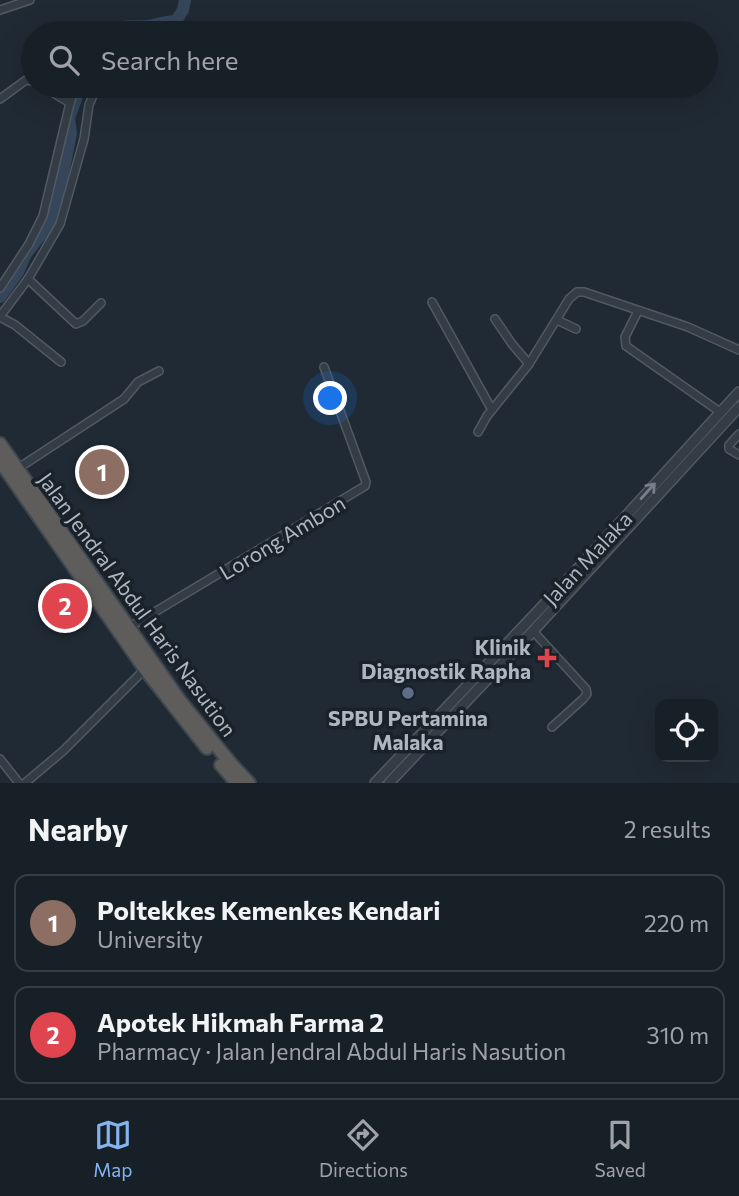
<!DOCTYPE html>
<html lang="en">
<head>
<meta charset="utf-8">
<style>
  body { margin:0; font-family:Commissioner,sans-serif; background:#252d33; color:#f1f3f6 }
  .controls { position:absolute; right:21px; bottom:21px; display:grid; overflow:hidden; border-radius:14px; box-shadow:0 7px 28px #0002 }
  .controls button { width:63px; height:63px; display:grid; place-items:center; padding:0; border:0; border-bottom:2px solid #363e44; background:#182027; color:#f1f3f6; font:35px sans-serif }
  .you { position:absolute; left:331px; top:399px; width:24px; height:24px; margin:-18px; border:5px solid #fff; border-radius:50%; background:#1a73e8; box-shadow:0 0 0 10px #1a73e833 }
  .badge { display:grid; place-items:center; width:46px; height:46px; border-radius:50%; background:#85b3f0; color:#fff; font-size:23px; font-weight:700 }
  .pin { position:absolute; translate:-50% -50%; border:4px solid #fff; box-shadow:0 2px 7px #0006 }
  .list { margin:0; padding:0; list-style:none }
  h2 { display:flex; justify-content:space-between; align-items:center; height:91px; margin:0; padding:0 28px; font-size:30px }
  h2 small { font-size:23px; font-weight:400; color:#9fa3a7 }
  .list li { display:grid; grid-template-columns:46px 1fr auto; gap:21px; align-items:center; box-sizing:border-box; height:98px; margin:0 14px 14px; padding:0 14px; border:2px solid #363e44; border-radius:14px }
  .list b { display:block; font-size:26px; white-space:nowrap }
  .list p { margin:0; font-size:23px; white-space:nowrap; color:#9fa3a7 }
  .list em { font-size:23px; font-style:normal; color:#9fa3a7 }
  .icon { flex:none; width:38px; height:38px; fill:none; stroke:currentColor; stroke-width:2; stroke-linecap:round; stroke-linejoin:round }
  .map { position:relative; flex:none; width:739px; height:783px; overflow:hidden }
  .search { position:absolute; background:#182027; box-shadow:0 7px 28px #0002; left:21px; right:21px; top:21px; height:77px; display:flex; align-items:center; gap:18px; box-sizing:border-box; padding:0 24px; border-radius:38px; color:#9fa3a7; font-size:26px }
  .sheet { height:315px; background:#182027 }
  nav { display:flex; justify-content:space-around; align-items:center; box-sizing:border-box; height:98px; border-top:2px solid #363e44; background:#182027; font-size:19px; color:#9fa3a7 }
  nav a { display:grid; justify-items:center; gap:4px }
  nav .on { color:#85b3f0 }
  .map>svg:first-child { display:block }
  .lines { fill:none; stroke-linecap:round; stroke-linejoin:round }
  .river { stroke:#35465b; stroke-width:12 }
  .minor-casing { stroke:#515963; stroke-width:10 }
  .tertiary-casing { stroke:#515963; stroke-width:12 }
  .trunk-casing { stroke:#3e464f; stroke-width:16 }
  .minor { stroke:#343c45; stroke-width:7 }
  .tertiary { stroke:#343c45; stroke-width:9 }
  .trunk { stroke:#5e5d5b; stroke-width:12 }
  .oneway { stroke:#777f8a }
  .health-dot { fill:#e0444e; stroke:#192129; stroke-width:2.5 }
  .service-dot { fill:#5c6f8a; stroke:#192129; stroke-width:2.5 }
  .labels { text-anchor:middle; dominant-baseline:central; stroke-width:7; stroke-linejoin:round; paint-order:stroke }
  .street-label { font-size:21px; fill:#aeb6c2; stroke:#192129 }
  .poi-label { font-size:21px; font-weight:bold; fill:#aeb6c2; stroke:#192129; text-anchor:end }
</style>
</head>
<body>
<div class="map">
<svg width="739" height="783" viewBox="0 0 739 783">
  <rect width="100%" height="100%" fill="#202a34"/>
  <g class="lines">
    <!-- river -->
    <g class="river">
      <path d="M106,33C126,24 126,27 147,26C157,25 165,21 176,21L183,10L185,0"/>
      <path d="M0,297L18,272L26,254L50,223L57,205L71,133L69,118L81,86"/>
    </g>
    <!-- minor casing -->
    <g class="minor-casing">
      <g id="minor">
        <path d="M0,10L30,0"/>
        <path d="M138,33L156,31"/>
        <path d="M42,86L70,103"/>
        <path d="M0,99L26,80L33,81"/>
        <path d="M28,279L76,324L83,321L101,303"/>
        <path d="M0,288L29,244L43,216L70,103L76,86"/>
        <path d="M432,302L492,410"/>
        <path d="M638,311L625,337L626,346L720,412"/>
        <path d="M1,315L28,279L60,224L84,139L89,105L97,86"/>
        <path d="M0,317L15,325L61,362"/>
        <path d="M495,319L512,344L529,364"/>
        <path d="M557,320L576,329"/>
        <path d="M478,432L487,416L529,364L569,299L577,292H584L688,327L739,350"/>
        <path d="M739,434L729,445V449L739,455"/>
        <path d="M17,469L124,399L138,382L159,371"/>
        <path d="M128,628L365,486L366,482L324,367"/>
        <path d="M533,631L586,689L587,694L583,699L552,727"/>
        <path d="M0,759L19,783"/>
        <path d="M25,783L63,751L145,669"/>
      </g>
    </g>
    <!-- tertiary casing -->
    <g class="tertiary-casing">
      <g id="tertiary">
        <path d="M375,783L572,575L739,392"/>
        <path d="M389,783L533,631L739,407"/>
      </g>
    </g>
    <!-- trunk casing -->
    <g class="trunk-casing">
      <g id="trunk">
        <path d="M0,444L180,701L232,765L249,783"/>
        <path d="M0,461L145,669L207,748"/>
        <path d="M221,765L237,783"/>
      </g>
    </g>
    <!-- minor -->
    <use href="#minor" class="minor"/>
    <!-- tertiary -->
    <use href="#tertiary" class="tertiary"/>
    <!-- trunk -->
    <use href="#trunk" class="trunk"/>
  </g>
  <!-- one-way arrows -->
  <defs><path id="oneway-shaft" d="M-6 0H5M1.5-3L5.5 0L1.5 3" fill="none" stroke-width="1.6" stroke-linecap="round" stroke-linejoin="round" transform="scale(1.75)"/></defs>
  <use class="oneway" href="#oneway-shaft" transform="translate(648 491) rotate(-48)"/>
  <!-- markers -->
  <path class="health-dot" d="M543.5 647.5h7v7h7v7h-7v7h-7v-7h-7v-7h7z"/>
  <circle class="service-dot" cx="408" cy="693" r="7"/>
  <g class="labels">
    <!-- street labels -->
    <g class="street-label">
      <text transform="translate(282 537) rotate(-31)">Lorong Ambon</text>
      <text transform="translate(587 558) rotate(-47)">Jalan Malaka</text>
      <text transform="translate(138 604) rotate(54)">Jalan Jendral Abdul Haris Nasution</text>
    </g>
    <!-- poi labels -->
    <g class="poi-label">
      <text x="531" y="646">Klinik<tspan x="531" dy="24">Diagnostik Rapha</tspan></text>
      <text x="408" y="717" text-anchor="middle">SPBU Pertamina<tspan x="408" dy="24">Malaka</tspan></text>
    </g>
  </g>
</svg>
<div class="controls">
<button><svg class="icon" aria-label="locate" viewBox="0 0 24 24"><circle cx="12" cy="12" r="6"/><path d="M12 2v4M12 18v4M2 12h4M18 12h4"/></svg></button>
</div>
<div class="you"></div>
<div class="pin badge" style="left:102px;top:472px;background:#8d6e63">1</div>
<div class="pin badge" style="left:65px;top:606px;background:#e0444e">2</div>
<div class="search"><svg class="icon" aria-label="search" viewBox="0 0 24 24"><circle cx="10" cy="10" r="6"/><path d="M15 15l6 6"/></svg>Search here</div>
</div>
<section class="sheet">
<h2>Nearby<small>2 results</small></h2>
<ul class="list">
<li><span class="badge" style="background:#8d6e63">1</span><div><b>Poltekkes Kemenkes Kendari</b><p>University</p></div><em>220 m</em></li>
<li><span class="badge" style="background:#e0444e">2</span><div><b>Apotek Hikmah Farma 2</b><p>Pharmacy · Jalan Jendral Abdul Haris Nasution</p></div><em>310 m</em></li>
</ul>
</section>
<nav>
<a class="on"><svg class="icon" aria-label="map" viewBox="0 0 24 24"><path d="M3 6l6-2 6 2 6-2v14l-6 2-6-2-6 2zM9 4v14M15 6v14"/></svg>Map</a>
<a><svg class="icon" aria-label="directions" viewBox="0 0 24 24"><path d="M12 3l9 9-9 9-9-9zM9 14v-3h6M13 9l2 2-2 2"/></svg>Directions</a>
<a><svg class="icon" aria-label="saved" viewBox="0 0 24 24"><path d="M7 4h10v16l-5-4-5 4z"/></svg>Saved</a>
</nav>
</body>
</html>
